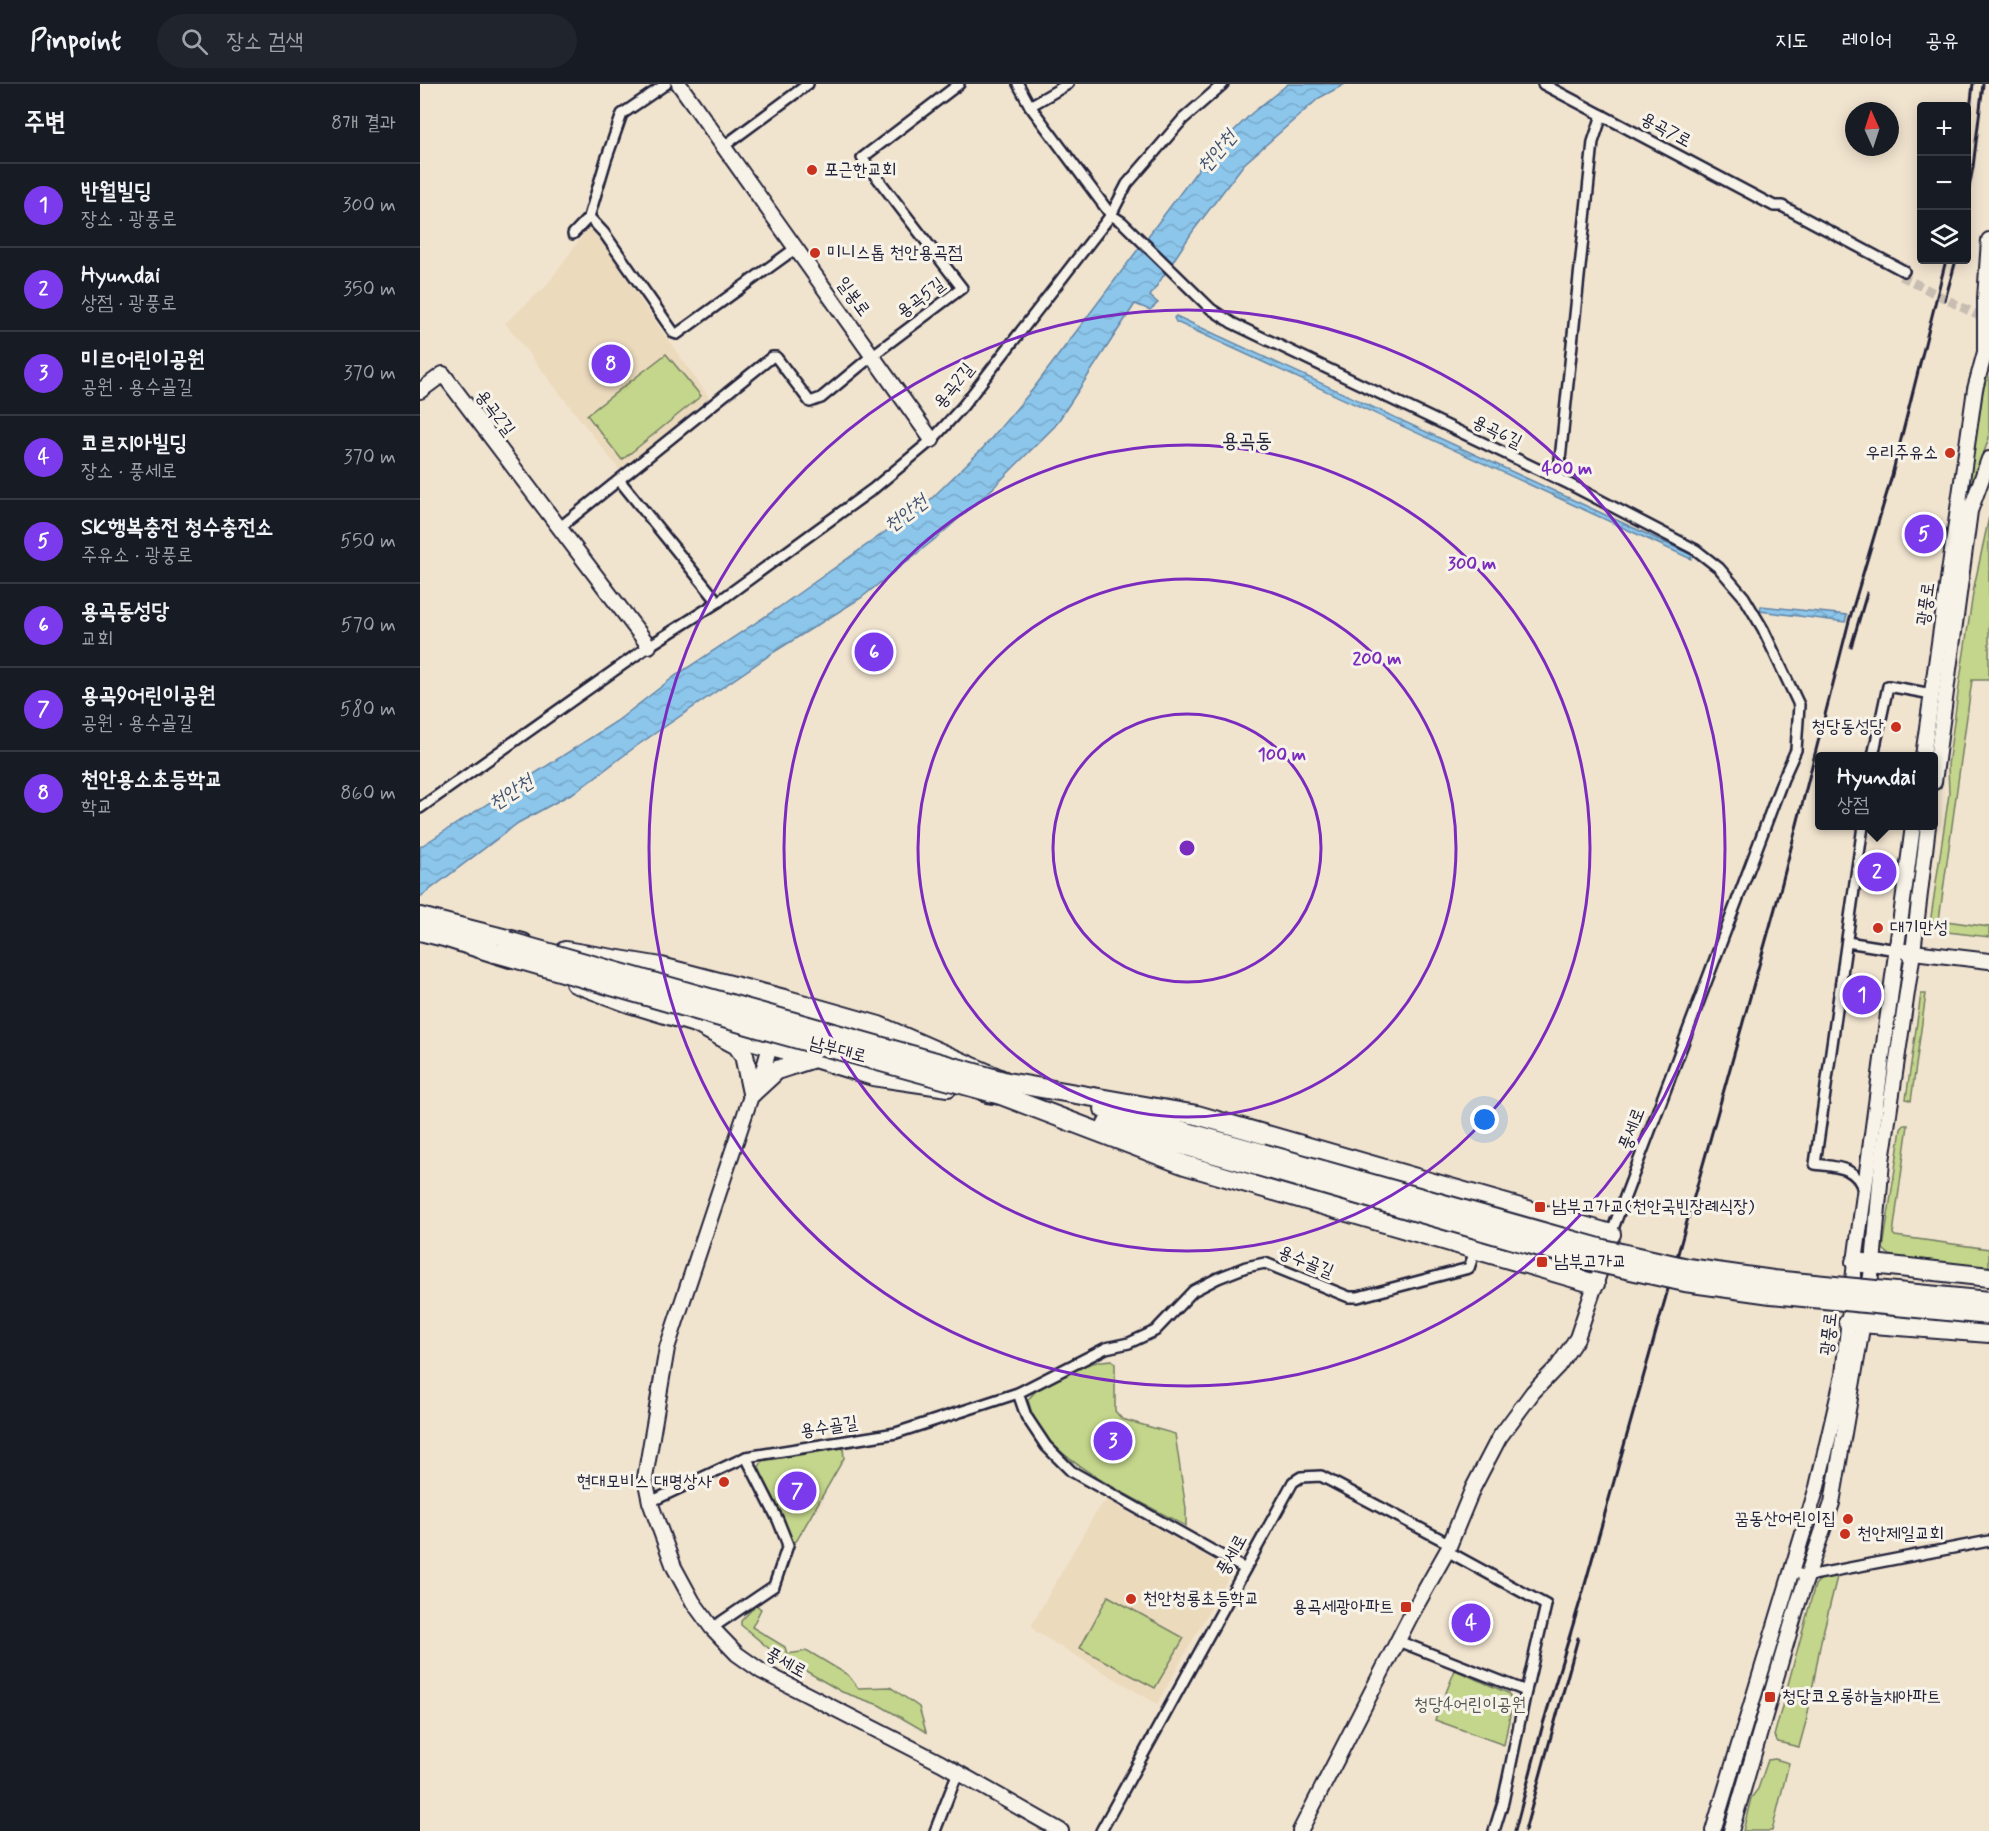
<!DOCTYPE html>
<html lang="ko">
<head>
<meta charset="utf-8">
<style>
  body { margin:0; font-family:Mynerve,"Poor Story",sans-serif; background:#20242c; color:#f1f3f6 }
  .controls { position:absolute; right:18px; top:18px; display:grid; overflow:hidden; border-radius:6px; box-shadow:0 3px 15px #0003 }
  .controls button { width:54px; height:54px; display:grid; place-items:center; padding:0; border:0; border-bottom:2px solid #363941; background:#171b24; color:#f1f3f6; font:30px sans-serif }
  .compass { position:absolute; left:1425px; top:18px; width:54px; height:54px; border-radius:50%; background:#171b24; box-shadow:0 3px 15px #0003; rotate:357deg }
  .you { position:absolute; left:1065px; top:1036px; width:21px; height:21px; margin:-15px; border:4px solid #fff; border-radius:50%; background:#1a73e8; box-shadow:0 0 0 9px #1a73e833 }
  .badge { display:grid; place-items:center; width:39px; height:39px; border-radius:50%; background:#7c3aed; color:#fff; font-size:20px; font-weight:700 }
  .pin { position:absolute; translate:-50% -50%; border:3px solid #fff; box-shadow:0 2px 6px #0006 }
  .popup { position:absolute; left:1395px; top:668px; width:123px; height:78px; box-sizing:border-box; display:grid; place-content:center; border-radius:6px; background:#171b24; filter:drop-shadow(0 2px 4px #0005); font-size:20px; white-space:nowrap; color:#9ea1a6 }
  .popup b { font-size:22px; color:#f1f3f6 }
  .popup::after { content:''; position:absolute; left:50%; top:100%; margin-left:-12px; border:12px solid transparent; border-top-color:#171b24 }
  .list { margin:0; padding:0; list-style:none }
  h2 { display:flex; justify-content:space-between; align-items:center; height:78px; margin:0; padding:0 24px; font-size:26px }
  h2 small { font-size:20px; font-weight:400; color:#9ea1a6 }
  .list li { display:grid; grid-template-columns:39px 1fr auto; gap:18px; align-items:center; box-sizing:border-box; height:84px; padding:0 24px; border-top:2px solid #363941 }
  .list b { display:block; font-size:22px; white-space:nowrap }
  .list p { margin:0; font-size:20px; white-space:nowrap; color:#9ea1a6 }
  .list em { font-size:20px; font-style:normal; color:#9ea1a6 }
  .icon { flex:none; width:33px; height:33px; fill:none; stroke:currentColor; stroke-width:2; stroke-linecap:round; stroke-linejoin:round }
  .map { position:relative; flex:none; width:1569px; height:1747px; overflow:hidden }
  header { display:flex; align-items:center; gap:36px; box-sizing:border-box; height:84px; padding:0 30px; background:#171b24; border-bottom:2px solid #363941 }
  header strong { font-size:28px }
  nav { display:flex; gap:33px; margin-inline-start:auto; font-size:21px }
  .search { width:420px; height:54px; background:#20242c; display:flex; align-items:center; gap:15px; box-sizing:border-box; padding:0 21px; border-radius:33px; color:#9ea1a6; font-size:22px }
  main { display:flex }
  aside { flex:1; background:#171b24 }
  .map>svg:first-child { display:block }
  .built { fill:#ecdabd }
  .green { fill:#c4d68b; stroke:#737c63; stroke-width:1.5 }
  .water { fill:url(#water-waves); stroke:#6284a5; stroke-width:1.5 }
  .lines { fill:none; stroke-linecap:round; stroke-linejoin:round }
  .street-tunnel { stroke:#c8bdb1; stroke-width:9; stroke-dasharray:9 4.5; stroke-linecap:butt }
  .street-casing { stroke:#22223b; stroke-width:14 }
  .secondary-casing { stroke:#22223b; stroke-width:18 }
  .highway-casing { stroke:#22223b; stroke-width:22 }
  .street { stroke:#f7f3e8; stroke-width:9 }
  .secondary { stroke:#f7f3e8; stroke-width:14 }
  .highway { stroke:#f7f3e8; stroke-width:18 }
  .rail { stroke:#22223b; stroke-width:3 }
  .highway-bridge-casing { stroke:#22223b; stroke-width:22; stroke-linecap:butt }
  .highway-bridge { stroke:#f7f3e8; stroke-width:18 }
  .ring { fill:none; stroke:#7b2cbf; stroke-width:3 }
  .poi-dot { fill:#c8321e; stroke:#f7f3e8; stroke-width:2 }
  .labels { text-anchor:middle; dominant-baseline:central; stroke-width:6; stroke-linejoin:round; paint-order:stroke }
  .street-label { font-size:18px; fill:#22223b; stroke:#f7f3e8 }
  .poi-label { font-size:18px; fill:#22223b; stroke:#f7f3e8; text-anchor:start }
  .park-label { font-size:18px; fill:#535853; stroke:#f7f3e8 }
  .water-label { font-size:20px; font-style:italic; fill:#425370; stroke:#f7f3e8 }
  .quarter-label { font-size:21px; fill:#22223b; stroke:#f7f3e8 }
  .centre { fill:#7b2cbf; stroke:#f7f3e8; stroke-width:3 }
  .ring-label { font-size:18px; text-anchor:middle; font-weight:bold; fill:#7b2cbf; stroke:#f7f3e8; stroke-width:6; stroke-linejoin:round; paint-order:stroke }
</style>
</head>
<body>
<header>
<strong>Pinpoint</strong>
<div class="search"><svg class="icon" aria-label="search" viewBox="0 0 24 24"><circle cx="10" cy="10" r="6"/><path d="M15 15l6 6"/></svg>장소 검색</div>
<nav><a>지도</a><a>레이어</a><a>공유</a></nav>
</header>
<main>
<aside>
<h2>주변<small>8개 결과</small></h2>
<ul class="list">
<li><span class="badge">1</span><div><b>반월빌딩</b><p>장소 · 광풍로</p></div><em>300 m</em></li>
<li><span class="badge">2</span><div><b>Hyundai</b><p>상점 · 광풍로</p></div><em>350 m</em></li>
<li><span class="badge">3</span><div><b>미르어린이공원</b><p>공원 · 용수골길</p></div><em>370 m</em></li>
<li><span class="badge">4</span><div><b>코르지아빌딩</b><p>장소 · 풍세로</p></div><em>370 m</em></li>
<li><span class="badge">5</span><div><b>SK행복충전 청수충전소</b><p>주유소 · 광풍로</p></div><em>550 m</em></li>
<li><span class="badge">6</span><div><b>용곡동성당</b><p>교회</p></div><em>570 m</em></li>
<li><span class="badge">7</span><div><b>용곡9어린이공원</b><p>공원 · 용수골길</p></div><em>580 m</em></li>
<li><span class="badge">8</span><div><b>천안용소초등학교</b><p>학교</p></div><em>860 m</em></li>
</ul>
</aside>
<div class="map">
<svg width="1569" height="1747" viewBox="0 0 1569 1747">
  <defs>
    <pattern id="water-waves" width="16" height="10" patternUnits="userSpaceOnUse" patternTransform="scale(1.5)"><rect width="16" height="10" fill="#8cc6eb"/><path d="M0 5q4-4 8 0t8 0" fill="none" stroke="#78aaca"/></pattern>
  </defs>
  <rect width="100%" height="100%" fill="#f1e4cf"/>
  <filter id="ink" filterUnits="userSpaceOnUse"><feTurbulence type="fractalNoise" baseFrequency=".0167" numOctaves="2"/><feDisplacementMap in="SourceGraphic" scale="12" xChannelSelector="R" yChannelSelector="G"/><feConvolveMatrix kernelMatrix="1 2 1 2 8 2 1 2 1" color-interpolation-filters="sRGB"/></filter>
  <g filter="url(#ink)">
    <!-- built -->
    <g class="built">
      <path d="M167,145L176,147L225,223L289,313L201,388L85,239L126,202Z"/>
      <path d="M687,1416L806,1483L810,1487V1490L737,1620L616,1548L613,1544L612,1540L678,1424Z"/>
    </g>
    <!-- green -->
    <g class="green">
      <path d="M246,270L281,312L202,376L167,331Z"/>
      <path d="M1565,291L1569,293V354L1545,422Z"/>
      <path d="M1569,433V596H1552L1519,836L1569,843V853L1519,847L1514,841L1511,833L1529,710L1528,681L1540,595L1554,503Z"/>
      <path d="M1501,910H1506L1491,1017L1486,1015Z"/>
      <path d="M1484,1041H1488L1473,1150L1475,1152L1569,1165V1183L1472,1173L1463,1165L1481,1045Z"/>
      <path d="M692,1276L695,1280V1327L702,1335L755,1350L766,1425V1442C725,1420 651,1386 623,1349C616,1340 611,1328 608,1316C622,1295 668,1277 692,1276Z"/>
      <path d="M423,1363L424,1374L377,1456L372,1461C364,1434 346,1410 339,1383L343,1376Z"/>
      <path d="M1417,1493L1401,1557L1387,1634L1379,1663L1358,1658L1354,1652L1395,1501L1401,1495Z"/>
      <path d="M688,1512L764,1554L735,1604L660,1564Z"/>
      <path d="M336,1521L341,1525L332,1543L365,1563L367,1570L388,1567L428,1591L438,1604L470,1603L499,1623L506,1648L459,1621L422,1608L353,1568L321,1541V1537Z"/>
      <path d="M1035,1586L1088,1609L1094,1620L1092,1621L1084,1661L1015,1636Z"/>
      <path d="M1355,1675L1369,1679L1352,1747H1323L1331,1714L1338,1705L1348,1676Z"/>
    </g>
    <!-- water -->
    <g class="water">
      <path d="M868,0H925L899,14L824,80L773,147L730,212L738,219L730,226L715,220L635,342L571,406L520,451L441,514L354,568L215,663L158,706L98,739L0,813V763L3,761L197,637L255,592L358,524L510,416L563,364L613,305L789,71L832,29Z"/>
      <path d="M756,232L1272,471L1271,475L756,238L754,234Z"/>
      <path d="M1341,522L1427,531L1425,538L1340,527Z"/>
    </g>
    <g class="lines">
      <!-- street-tunnel -->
      <path class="street-tunnel" d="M1481,192L1567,236"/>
      <!-- street casing -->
      <g class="street-casing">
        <g id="street">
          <path d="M598,0L610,22L691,131L702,138L791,225L812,239L1149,400L1276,466L1299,484L1324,513L1343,545L1379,621L1376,666L1363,695L1191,1150"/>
          <path d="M1123,0L1354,122H1362L1484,187"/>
          <path d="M610,22L648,0"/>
          <path d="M304,62L388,0"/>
          <path d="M169,133L184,149L254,249L257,250L376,164"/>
          <path d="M153,150L169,133L186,76L202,30L246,0"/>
          <path d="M1138,395L1173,58L1182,31"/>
          <path d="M200,397L298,518"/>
          <path d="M139,444L352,273H356L390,318L401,314L453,271L542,204L442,74L539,0"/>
          <path d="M1453,672L1468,602L1512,610"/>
          <path d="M0,724L229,562L298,518L453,405L512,356L543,322L691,131L707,100L733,70L763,35L803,0"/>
          <path d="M1443,742L1395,1080C1415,1083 1437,1082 1443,1106"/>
          <path d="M1427,858L1477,866"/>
          <path d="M598,1309L606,1332L626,1362L651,1387L825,1485"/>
          <path d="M230,1418L326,1373L476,1349L598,1309L686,1264L709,1259L735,1247L773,1207L798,1194L826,1183L845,1179L929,1213H938L1049,1184L1063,1144"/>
          <path d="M1027,1467L1126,1521L1106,1607"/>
          <path d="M1371,1488L1388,1492L1569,1457"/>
          <path d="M292,1544L354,1502L368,1461L358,1436L326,1373"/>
          <path d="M978,1557L1106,1607L1083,1718L1074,1747"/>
          <path d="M515,1747L538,1688"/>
          <path d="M681,1747L873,1398L881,1393L901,1392L1030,1460"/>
        </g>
      </g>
      <!-- secondary casing -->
      <g class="secondary-casing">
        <g id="secondary">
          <path d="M259,0L512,356"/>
          <path d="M0,307L23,290L229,562"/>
          <path d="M1503,672L1555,305L1565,268V214L1569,156"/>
          <path d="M1514,698L1550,427L1569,375"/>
          <path d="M1485,867L1569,877"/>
          <path d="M364,915L344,983L332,1009L247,1264L225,1394L230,1418L254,1483L273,1518L292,1544L317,1570L341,1587L521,1679L641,1747"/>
          <path d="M880,1747L991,1531L1027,1467L1053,1404L1079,1354L1113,1308L1138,1282L1157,1254L1185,1172"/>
          <path d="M1293,1747L1397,1403L1423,1291L1435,1178L1493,742"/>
          <path d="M1311,1747L1378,1519L1412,1419L1453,1180L1462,1077L1493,868L1508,742"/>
        </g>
      </g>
      <!-- highway casing -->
      <g class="highway-casing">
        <g id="highway">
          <path d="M0,833L103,859"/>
          <path d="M0,847L24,853L90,874"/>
          <path d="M145,867L241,883L364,915L459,942L587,998L777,1031L1191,1150"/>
          <path d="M155,899L209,919L278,940L317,961L324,971L332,1009"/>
          <path d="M306,949L394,974"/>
          <path d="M332,1009L357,986L394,974L453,992L528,1003"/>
          <path d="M567,1009L581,1011L765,1081L1175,1200"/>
          <path d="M684,1025L842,1069"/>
          <path d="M687,1040L838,1082"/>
          <path d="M1435,1178L1569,1193"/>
          <path d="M1428,1238L1569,1249"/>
        </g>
      </g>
      <!-- street -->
      <use href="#street" class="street"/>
      <!-- secondary -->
      <use href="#secondary" class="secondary"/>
      <!-- highway -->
      <use href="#highway" class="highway"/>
      <!-- rail -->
      <g class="rail">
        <path d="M1546,60L1553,0"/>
        <path d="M1546,120L1553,83L1563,0"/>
        <path d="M1525,216L1536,176"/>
        <path d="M1431,563L1447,509"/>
        <path d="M1095,1747L1123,1640L1162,1511L1361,803L1429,537L1471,395L1526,176"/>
        <path d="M1105,1747L1158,1554"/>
      </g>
      <!-- highway-bridge casing -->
      <g class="highway-bridge-casing">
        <g id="highway-bridge">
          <path d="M87,857L587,998"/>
          <path d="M76,869L356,949L581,1011"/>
          <path d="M842,1069L1183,1165L1268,1184L1353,1196L1569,1217"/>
          <path d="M838,1082L1098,1157L1179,1179L1265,1198L1351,1210L1569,1231"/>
        </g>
      </g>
      <!-- highway-bridge -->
      <use href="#highway-bridge" class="highway-bridge"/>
    </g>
  </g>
  <!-- distance rings -->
  <g class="ring">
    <circle cx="767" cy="764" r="134"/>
    <circle cx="767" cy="764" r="269"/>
    <circle cx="767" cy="764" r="403"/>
    <circle cx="767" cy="764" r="538"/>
  </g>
  <!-- markers -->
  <g class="poi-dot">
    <circle cx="392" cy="86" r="6"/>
    <circle cx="395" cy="169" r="6"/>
    <circle cx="1530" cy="369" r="6"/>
    <circle cx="1476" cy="643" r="6"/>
    <circle cx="1458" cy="844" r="6"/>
    <rect x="1114" y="1117" width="12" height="12" rx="3"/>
    <rect x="1116" y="1172" width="12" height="12" rx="3"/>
    <circle cx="304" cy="1398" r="6"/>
    <circle cx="1428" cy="1435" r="6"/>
    <circle cx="1425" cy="1450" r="6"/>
    <circle cx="711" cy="1515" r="6"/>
    <rect x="980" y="1517" width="12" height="12" rx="3"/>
    <rect x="1344" y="1607" width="12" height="12" rx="3"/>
  </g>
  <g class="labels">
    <!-- street labels -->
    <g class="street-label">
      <text transform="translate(1246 46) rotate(28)">용곡7로</text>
      <text transform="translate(433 213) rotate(54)">일봉로</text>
      <text transform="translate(501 214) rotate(-37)">용곡5길</text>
      <text transform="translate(534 302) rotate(-51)">용곡2길</text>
      <text transform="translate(75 329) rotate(53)">용곡2길</text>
      <text transform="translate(1077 348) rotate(26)">용곡6길</text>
      <text transform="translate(1506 520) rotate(-82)">광풍로</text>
      <text transform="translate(418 966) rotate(15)">남부대로</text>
      <text transform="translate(1212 1045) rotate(-69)">풍세로</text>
      <text transform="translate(886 1178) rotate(22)">용수골길</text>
      <text transform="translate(1409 1250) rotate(-84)">광풍로</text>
      <text transform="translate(409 1343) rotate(-9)">용수골길</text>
      <text transform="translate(812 1471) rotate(-61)">풍세로</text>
      <text transform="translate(366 1579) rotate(29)">풍세로</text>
    </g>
    <!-- poi labels -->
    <g class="poi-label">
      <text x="404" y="86">포근한교회</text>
      <text x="407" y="169">미니스톱 천안용곡점</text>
      <text x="1518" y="369" text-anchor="end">우리주유소</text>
      <text x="1464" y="643" text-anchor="end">청당동성당</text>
      <text x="1470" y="844">대기만성</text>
      <text x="1132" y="1123">남부고가교(천안국빈장례식장)</text>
      <text x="1134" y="1178">남부고가교</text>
      <text x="292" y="1398" text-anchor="end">현대모비스 대명상사</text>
      <text x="1416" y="1435" text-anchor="end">꿈동산어린이집</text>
      <text x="1437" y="1450">천안제일교회</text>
      <text x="723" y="1515">천안청룡초등학교</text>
      <text x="974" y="1523" text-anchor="end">용곡세광아파트</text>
      <text x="1362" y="1613">청당코오롱하늘채아파트</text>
    </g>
    <!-- park labels -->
    <g class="park-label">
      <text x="1050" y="1621">청당4어린이공원</text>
    </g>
    <!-- water labels -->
    <g class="water-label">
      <text transform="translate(797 68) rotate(-50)">천안천</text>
      <text transform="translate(486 430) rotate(-37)">천안천</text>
      <text transform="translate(91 709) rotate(-33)">천안천</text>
    </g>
    <!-- quarter labels -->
    <g class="quarter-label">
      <text x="827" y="357">용곡동</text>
    </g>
  </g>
  <circle cx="767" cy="764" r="9" class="centre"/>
  <g class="ring-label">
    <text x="1147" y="390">400 m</text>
    <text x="1052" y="485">300 m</text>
    <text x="957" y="580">200 m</text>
    <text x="862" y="676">100 m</text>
  </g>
</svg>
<div class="controls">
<button>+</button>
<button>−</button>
<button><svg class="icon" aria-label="layers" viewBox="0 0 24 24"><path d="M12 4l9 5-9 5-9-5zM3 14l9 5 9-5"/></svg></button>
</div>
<svg class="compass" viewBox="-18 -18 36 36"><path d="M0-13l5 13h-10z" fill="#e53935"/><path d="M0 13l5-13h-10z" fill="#9ea1a6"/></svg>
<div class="you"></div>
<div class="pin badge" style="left:1442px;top:911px">1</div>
<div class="pin badge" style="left:1457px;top:788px">2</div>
<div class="popup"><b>Hyundai</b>상점</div>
<div class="pin badge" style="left:693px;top:1357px">3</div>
<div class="pin badge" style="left:1051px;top:1539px">4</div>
<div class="pin badge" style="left:1504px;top:450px">5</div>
<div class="pin badge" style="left:454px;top:568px">6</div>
<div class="pin badge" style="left:377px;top:1407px">7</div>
<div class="pin badge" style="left:191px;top:280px">8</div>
</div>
</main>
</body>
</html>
